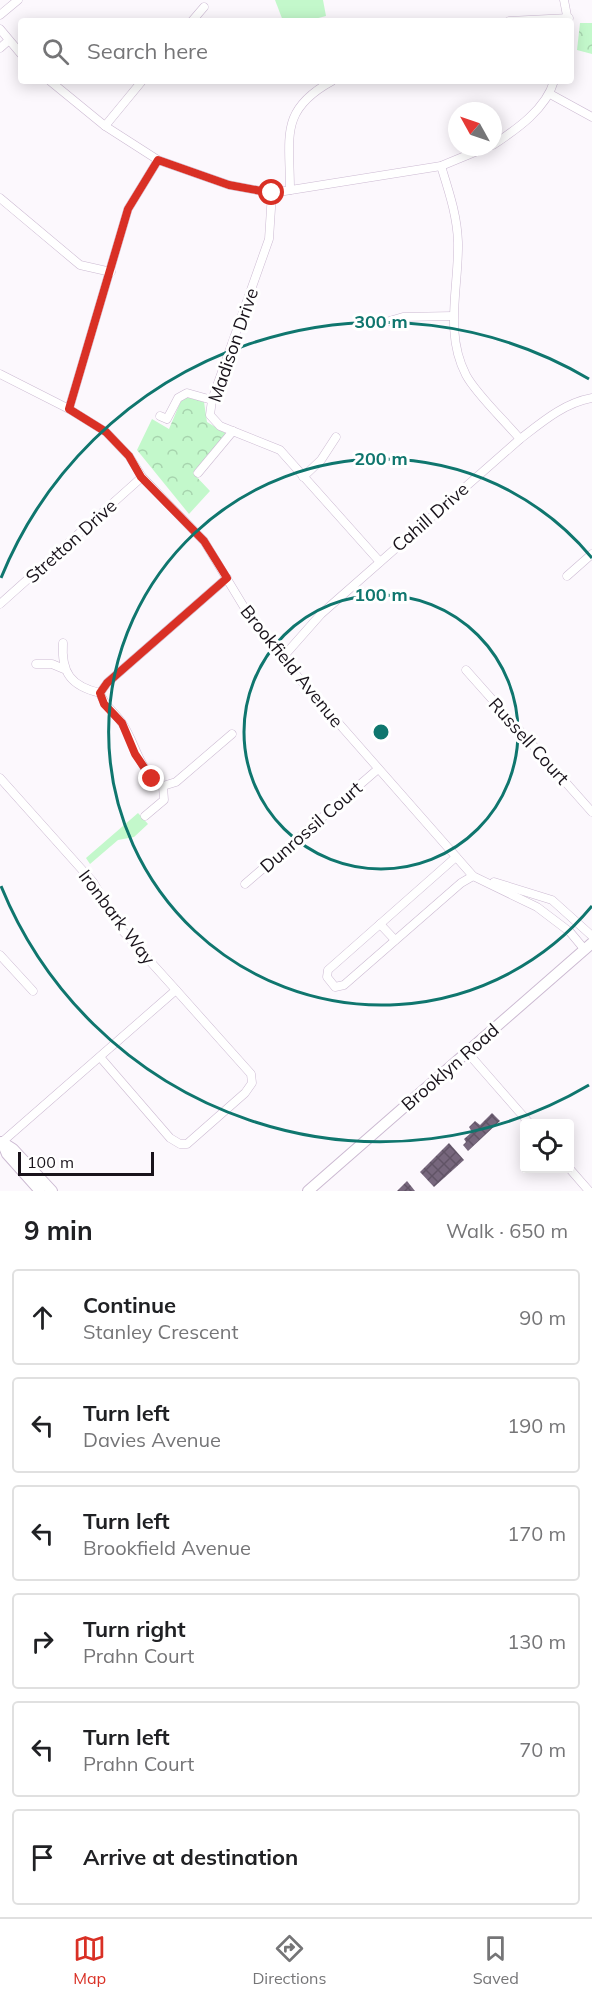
<!DOCTYPE html>
<html lang="en">
<head>
<meta charset="utf-8">
<style>
  body { margin:0; font-family:Mulish,sans-serif; background:#f6f6f6; color:#202124 }
  .controls { position:absolute; right:18px; bottom:18px; display:grid; overflow:hidden; border-radius:6px; box-shadow:0 3px 15px #0003 }
  .controls button { width:54px; height:54px; display:grid; place-items:center; padding:0; border:0; border-bottom:2px solid #e0e0e0; background:#fff; color:#202124; font:30px sans-serif }
  .compass { position:absolute; left:448px; top:102px; width:54px; height:54px; border-radius:50%; background:#fff; box-shadow:0 3px 15px #0003; rotate:310deg }
  .scale { position:absolute; left:18px; bottom:15px; width:136px; box-sizing:border-box; padding-left:6px; border:3px solid #19131b; border-top:0; font-size:16px; line-height:21px; white-space:nowrap; color:#19131b; -webkit-text-stroke:4px #fff; paint-order:stroke }
  .stop { position:absolute; width:18px; height:18px; margin:-14px; border:4px solid #d93025; border-radius:50%; background:#fff }
  .stop.end { background:#d93025; border-color:#fff; box-shadow:0 2px 6px #0008 }
  .list { margin:0; padding:0; list-style:none }
  h2 { display:flex; justify-content:space-between; align-items:center; height:78px; margin:0; padding:0 24px; font-size:26px }
  h2 small { font-size:20px; font-weight:400; color:#757577 }
  .list li { display:grid; grid-template-columns:39px 1fr auto; gap:18px; align-items:center; box-sizing:border-box; height:96px; margin:0 12px 12px; padding:0 12px; border:2px solid #e0e0e0; border-radius:6px }
  .list b { display:block; font-size:22px; white-space:nowrap }
  .list p { margin:0; font-size:20px; white-space:nowrap; color:#757577 }
  .list em { font-size:20px; font-style:normal; color:#757577 }
  .icon { flex:none; width:33px; height:33px; fill:none; stroke:currentColor; stroke-width:2; stroke-linecap:round; stroke-linejoin:round }
  .map { position:relative; flex:none; width:592px; height:1191px; overflow:hidden }
  .search { position:absolute; background:#fff; box-shadow:0 3px 15px #0003; left:18px; right:18px; top:18px; height:66px; display:flex; align-items:center; gap:15px; box-sizing:border-box; padding:0 21px; border-radius:6px; color:#757577; font-size:22px }
  .sheet { height:726px; background:#fff }
  nav { display:flex; justify-content:space-around; align-items:center; box-sizing:border-box; height:84px; border-top:2px solid #e0e0e0; background:#fff; font-size:16px; color:#757577 }
  nav a { display:grid; justify-items:center; gap:3px }
  nav .on { color:#d93025 }
  .map>svg:first-child { display:block }
  .grass { fill:#c3f8cb }
  .park { fill:url(#park-crowns) }
  .building { fill:url(#building-cross-hatch) }
  .lines { fill:none; stroke-linecap:round; stroke-linejoin:round }
  .street-casing { stroke:#ccbad2; stroke-width:9 }
  .secondary-casing { stroke:#ccbad2; stroke-width:12 }
  .street { stroke:#fff; stroke-width:8 }
  .secondary { stroke:#fff; stroke-width:10 }
  .route { stroke:#d93025; stroke-width:8 }
  .ring { fill:none; stroke:#0f766e; stroke-width:3 }
  .labels { text-anchor:middle; dominant-baseline:central; stroke-width:6; stroke-linejoin:round; paint-order:stroke }
  .street-label { font-size:18px; fill:#19131b; stroke:#fff }
  .centre { fill:#0f766e; stroke:#fff; stroke-width:3 }
  .ring-label { font-size:18px; text-anchor:middle; font-weight:bold; fill:#0f766e; stroke:#fff; stroke-width:6; stroke-linejoin:round; paint-order:stroke }
</style>
</head>
<body>
<div class="map">
<svg width="592" height="1191" viewBox="0 0 592 1191">
  <defs>
    <pattern id="park-crowns" width="20" height="18" patternUnits="userSpaceOnUse" patternTransform="scale(1.5)"><rect width="20" height="18" fill="#c3f8cb"/><path d="M2 6a3 3 0 1 1 6 0M12 15a3 3 0 1 1 6 0" fill="none" stroke="#a7d4ae"/></pattern>
    <pattern id="building-cross-hatch" width="8" height="8" patternUnits="userSpaceOnUse" patternTransform="scale(1.5)"><rect width="8" height="8" fill="#77677d"/><path d="M0 0l8 8M0 8l8-8" fill="none" stroke="#615466"/></pattern>
  </defs>
  <rect width="100%" height="100%" fill="#fcf8fd"/>
  <!-- grass -->
  <g class="grass">
    <path d="M275,0H323L326,16L307,21H283Z"/>
    <path d="M138,813L148,824L134,837L118,840L90,864L86,858Z"/>
  </g>
  <!-- park -->
  <g class="park">
    <path d="M580,23H592V54L577,50Z"/>
    <path d="M183,396L204,402L207,422L227,434L193,473L210,491L189,514L137,450L152,419L169,429Z"/>
  </g>
  <!-- building -->
  <g class="building">
    <path d="M492,1113L500,1121L468,1151L463,1145L466,1142L464,1139L472,1132L469,1127L475,1121L480,1125Z"/>
    <path d="M449,1143L464,1160L434,1187L420,1172Z"/>
    <path d="M407,1181L415,1191H397Z"/>
  </g>
  <g class="lines">
    <!-- street casing -->
    <g class="street-casing">
      <g id="street">
        <path d="M564,0L568,21"/>
        <path d="M0,15L18,0"/>
        <path d="M192,21L204,7"/>
        <path d="M509,21L569,18"/>
        <path d="M0,29L21,54"/>
        <path d="M0,48L8,41"/>
        <path d="M50,81L105,126L158,160L229,185L272,193L441,166L487,147"/>
        <path d="M550,94L592,117"/>
        <path d="M105,126L142,81"/>
        <path d="M493,145C517,129 546,109 554,81"/>
        <path d="M441,166C449,192 457,215 458,242C459,287 444,333 466,375C476,394 505,421 520,439"/>
        <path d="M290,190C290,137 279,110 332,81"/>
        <path d="M272,193L269,239L212,400L210,415L220,426L280,450L380,562"/>
        <path d="M0,198L80,265L111,272"/>
        <path d="M386,322L403,317L453,316"/>
        <path d="M0,374L69,409L106,432L129,456L142,477L204,541L247,612L298,677L473,876L537,907L570,932L585,950"/>
        <path d="M69,409L128,209L158,160"/>
        <path d="M160,416L167,419L178,398L187,393L212,400"/>
        <path d="M198,473L233,431"/>
        <path d="M303,477L321,460L336,437"/>
        <path d="M567,576L592,554"/>
        <path d="M227,578L107,683L100,693C105,707 114,711 122,723C138,747 136,767 163,786L176,782L232,734"/>
        <path d="M0,604L142,477"/>
        <path d="M63,643C61,673 71,686 100,693"/>
        <path d="M283,657L321,614L520,439C542,422 564,403 592,398"/>
        <path d="M36,664H52L64,669"/>
        <path d="M466,670L592,812"/>
        <path d="M0,778L93,882L121,929L176,990L2,1142"/>
        <path d="M145,816L164,800L163,786"/>
        <path d="M456,857L328,970L327,977L335,987L344,985L461,883L473,876"/>
        <path d="M494,882L552,900L592,936"/>
        <path d="M245,884L378,769"/>
        <path d="M380,924L395,940"/>
        <path d="M0,955L33,991"/>
        <path d="M467,1052L530,1124"/>
        <path d="M100,1057L170,1138L180,1144H187L245,1093L252,1083L251,1074L176,990"/>
        <path d="M569,1168L589,1191"/>
      </g>
    </g>
    <!-- secondary casing -->
    <g class="secondary-casing">
      <g id="secondary">
        <path d="M2,1142L13,1149L52,1191"/>
        <path d="M2,1142L7,1154L40,1191"/>
        <path d="M308,1191L592,943"/>
      </g>
    </g>
    <!-- street -->
    <use href="#street" class="street"/>
    <!-- secondary -->
    <use href="#secondary" class="secondary"/>
  </g>
  <g class="lines">
    <!-- route -->
    <path class="route" d="M152,779L135,754L122,723L104,704L100,693L107,683L227,578L204,541L141,477L129,456L106,432L69,409L128,209L158,160L229,185L272,193"/>
  </g>
  <!-- distance rings -->
  <g class="ring">
    <circle cx="381" cy="732" r="137"/>
    <path d="M592 906A273 273 0 1 1 592 558"/>
    <path d="M589 1085A410 410 0 0 1 1 886M1 578A410 410 0 0 1 589 379"/>
  </g>
  <g class="labels">
    <!-- street labels -->
    <g class="street-label">
      <text transform="translate(233 345) rotate(-71)">Madison Drive</text>
      <text transform="translate(430 517) rotate(-41)">Cahill Drive</text>
      <text transform="translate(71 541) rotate(-42)">Stretton Drive</text>
      <text transform="translate(292 666) rotate(51)">Brookfield Avenue</text>
      <text transform="translate(529 741) rotate(48)">Russell Court</text>
      <text transform="translate(311 827) rotate(-41)">Dunrossil Court</text>
      <text transform="translate(117 917) rotate(53)">Ironbark Way</text>
      <text transform="translate(450 1067) rotate(-41)">Brooklyn Road</text>
    </g>
  </g>
  <circle cx="381" cy="732" r="9" class="centre"/>
  <g class="ring-label">
    <text x="381" y="328">300 m</text>
    <text x="381" y="465">200 m</text>
    <text x="381" y="601">100 m</text>
  </g>
</svg>
<div class="controls">
<button><svg class="icon" aria-label="locate" viewBox="0 0 24 24"><circle cx="12" cy="12" r="6"/><path d="M12 2v4M12 18v4M2 12h4M18 12h4"/></svg></button>
</div>
<svg class="compass" viewBox="-18 -18 36 36"><path d="M0-13l5 13h-10z" fill="#e53935"/><path d="M0 13l5-13h-10z" fill="#757577"/></svg>
<div class="scale">100 m</div>
<div class="stop" style="left:272px;top:193px"></div>
<div class="stop end" style="left:152px;top:779px"></div>
<div class="search"><svg class="icon" aria-label="search" viewBox="0 0 24 24"><circle cx="10" cy="10" r="6"/><path d="M15 15l6 6"/></svg>Search here</div>
</div>
<section class="sheet">
<h2>9 min<small>Walk · 650 m</small></h2>
<ul class="list">
<li><svg class="icon" aria-label="ahead" viewBox="0 0 24 24"><path d="M12 20V5M6 11l6-6 6 6"/></svg><div><b>Continue</b><p>Stanley Crescent</p></div><em>90 m</em></li>
<li><svg class="icon" aria-label="left" viewBox="0 0 24 24"><path d="M17 20v-9H6M10 6l-5 5 5 5"/></svg><div><b>Turn left</b><p>Davies Avenue</p></div><em>190 m</em></li>
<li><svg class="icon" aria-label="left" viewBox="0 0 24 24"><path d="M17 20v-9H6M10 6l-5 5 5 5"/></svg><div><b>Turn left</b><p>Brookfield Avenue</p></div><em>170 m</em></li>
<li><svg class="icon" aria-label="right" viewBox="0 0 24 24"><path d="M7 20v-9h11M14 6l5 5-5 5"/></svg><div><b>Turn right</b><p>Prahn Court</p></div><em>130 m</em></li>
<li><svg class="icon" aria-label="left" viewBox="0 0 24 24"><path d="M17 20v-9H6M10 6l-5 5 5 5"/></svg><div><b>Turn left</b><p>Prahn Court</p></div><em>70 m</em></li>
<li><svg class="icon" aria-label="arrive" viewBox="0 0 24 24"><path d="M6 21V4h12l-3 4 3 4H6"/></svg><div><b>Arrive at destination</b></div></li>
</ul>
</section>
<nav>
<a class="on"><svg class="icon" aria-label="map" viewBox="0 0 24 24"><path d="M3 6l6-2 6 2 6-2v14l-6 2-6-2-6 2zM9 4v14M15 6v14"/></svg>Map</a>
<a><svg class="icon" aria-label="directions" viewBox="0 0 24 24"><path d="M12 3l9 9-9 9-9-9zM9 14v-3h6M13 9l2 2-2 2"/></svg>Directions</a>
<a><svg class="icon" aria-label="saved" viewBox="0 0 24 24"><path d="M7 4h10v16l-5-4-5 4z"/></svg>Saved</a>
</nav>
</body>
</html>
